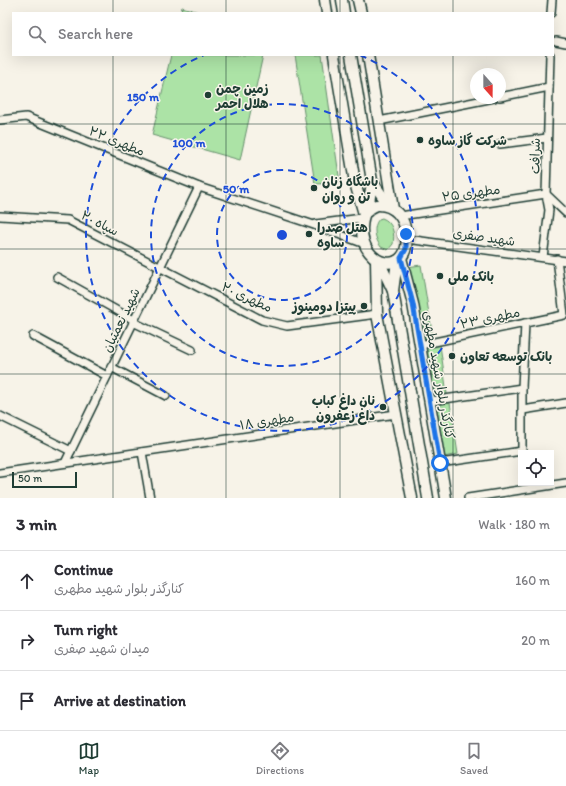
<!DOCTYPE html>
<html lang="en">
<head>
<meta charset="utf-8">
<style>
  body { margin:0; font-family:Itim,"Playpen Sans Arabic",sans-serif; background:#f7f7f7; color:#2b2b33 }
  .controls { position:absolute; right:12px; bottom:12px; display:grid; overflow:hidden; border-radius:0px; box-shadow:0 4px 16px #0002 }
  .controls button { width:36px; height:36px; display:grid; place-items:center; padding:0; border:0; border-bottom:1px solid #e1e1e2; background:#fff; color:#2b2b33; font:20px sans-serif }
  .compass { position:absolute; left:470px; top:68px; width:36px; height:36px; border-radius:50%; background:#fff; box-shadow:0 4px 16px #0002; rotate:159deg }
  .scale { position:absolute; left:12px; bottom:10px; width:65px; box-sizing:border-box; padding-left:4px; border:2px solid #1f3d34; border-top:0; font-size:11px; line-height:14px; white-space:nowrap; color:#1f3d34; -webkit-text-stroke:3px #f7f3e8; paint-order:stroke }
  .stop { position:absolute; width:12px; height:12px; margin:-9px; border:3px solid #1a73e8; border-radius:50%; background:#fff }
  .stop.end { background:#1a73e8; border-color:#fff; box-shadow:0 1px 4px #0008 }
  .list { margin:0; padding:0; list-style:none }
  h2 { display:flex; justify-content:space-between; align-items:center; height:52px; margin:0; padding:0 16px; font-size:17px }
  h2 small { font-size:13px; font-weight:400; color:#7c7c81 }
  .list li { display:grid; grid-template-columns:26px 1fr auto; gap:12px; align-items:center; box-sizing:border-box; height:60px; padding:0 16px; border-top:1px solid #e1e1e2 }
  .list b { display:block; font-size:15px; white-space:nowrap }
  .list p { margin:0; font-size:13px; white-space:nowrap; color:#7c7c81 }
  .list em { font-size:13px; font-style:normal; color:#7c7c81 }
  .icon { flex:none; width:22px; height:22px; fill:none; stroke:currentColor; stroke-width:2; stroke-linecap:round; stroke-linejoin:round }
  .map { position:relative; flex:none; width:566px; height:498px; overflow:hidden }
  .search { position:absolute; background:#fff; box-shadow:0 4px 16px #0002; left:12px; right:12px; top:12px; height:44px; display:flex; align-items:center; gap:10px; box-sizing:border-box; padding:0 14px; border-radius:0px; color:#7c7c81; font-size:15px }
  .sheet { height:232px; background:#fff }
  nav { display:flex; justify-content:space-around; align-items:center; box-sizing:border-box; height:56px; border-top:1px solid #e1e1e2; background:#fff; font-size:11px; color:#7c7c81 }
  nav a { display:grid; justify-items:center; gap:2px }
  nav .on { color:#1f3d34 }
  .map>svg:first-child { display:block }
  .green { fill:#ace3a6; stroke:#66906d }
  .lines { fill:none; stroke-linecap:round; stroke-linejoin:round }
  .street-casing { stroke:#1f3d34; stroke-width:10 }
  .secondary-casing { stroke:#1f3d34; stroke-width:13 }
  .street { stroke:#f7f3e8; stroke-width:7 }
  .secondary { stroke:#f7f3e8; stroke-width:10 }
  .route { stroke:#1a73e8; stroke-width:5 }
  .grid { fill:none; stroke:#1f3d34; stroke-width:1; stroke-opacity:0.55 }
  .ring { fill:none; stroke:#1d4ed8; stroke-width:2; stroke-dasharray:7 5 }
  .poi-dot { fill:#1f3d34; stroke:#f7f3e8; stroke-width:1.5 }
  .labels { text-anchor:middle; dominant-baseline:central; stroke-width:3; stroke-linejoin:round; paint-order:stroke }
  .poi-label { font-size:13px; font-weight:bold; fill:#1f3d34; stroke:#f7f3e8; text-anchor:start }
  .street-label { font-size:13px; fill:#1f3d34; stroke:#f7f3e8 }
  .centre { fill:#1d4ed8; stroke:#f7f3e8; stroke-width:2 }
  .ring-label { font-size:12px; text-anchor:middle; font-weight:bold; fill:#1d4ed8; stroke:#f7f3e8; stroke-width:3; stroke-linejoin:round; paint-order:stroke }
</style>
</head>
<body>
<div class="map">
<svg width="566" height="498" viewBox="0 0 566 498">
  <rect width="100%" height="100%" fill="#f7f3e8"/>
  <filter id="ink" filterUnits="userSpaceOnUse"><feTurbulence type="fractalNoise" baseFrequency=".025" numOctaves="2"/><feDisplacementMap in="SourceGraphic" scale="8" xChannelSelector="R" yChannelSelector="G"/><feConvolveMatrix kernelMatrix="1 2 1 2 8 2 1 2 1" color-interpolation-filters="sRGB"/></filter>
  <g filter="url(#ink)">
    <!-- green -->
    <g class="green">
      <path d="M182,7L202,13H180Z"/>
      <path d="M171,55H263L240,160L152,135Z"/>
      <path d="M295,55H322L340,183L315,184Z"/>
      <path d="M382,218C393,222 395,234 393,244L388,250L381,247C375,239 372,227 379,219Z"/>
      <path d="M421,265L433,338L423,339L407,267Z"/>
      <path d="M440,345L447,394L433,396L425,348Z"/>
      <path d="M450,403L458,454L444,457L436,405Z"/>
    </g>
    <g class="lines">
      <!-- street casing -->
      <g class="street-casing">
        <g id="street">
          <path d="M551,13L552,0"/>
          <path d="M556,41L566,43"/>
          <path d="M500,97L549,87"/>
          <path d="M0,120L26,117L199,187L314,225L365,244"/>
          <path d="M379,121L494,98"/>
          <path d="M500,144L547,138"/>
          <path d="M0,216L68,220L262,320L287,326L377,314"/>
          <path d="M400,216L546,194L566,213"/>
          <path d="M316,224L362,218"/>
          <path d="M407,239L566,261"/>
          <path d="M543,257L549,210L546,194L550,55"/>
          <path d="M57,277L134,320"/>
          <path d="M133,322L192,350"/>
          <path d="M33,336L107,376"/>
          <path d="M420,345L564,315L557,259"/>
          <path d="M111,367L166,396"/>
          <path d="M430,401L522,388"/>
          <path d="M523,410L566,403"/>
          <path d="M0,416L71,451"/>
          <path d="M142,452L150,498"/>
          <path d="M65,463L199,187"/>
          <path d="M440,463L522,451V388L525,323"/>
          <path d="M0,473L396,414"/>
          <path d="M468,498L566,483"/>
        </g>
      </g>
      <!-- secondary casing -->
      <g class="secondary-casing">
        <g id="secondary">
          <path d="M325,0L327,13"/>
          <path d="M342,0L344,13"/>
          <path d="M358,0L361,13"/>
          <path d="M334,55L355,183L364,214"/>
          <path d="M351,55L372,181L389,206"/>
          <path d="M368,55L393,209"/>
          <path d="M377,205C394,204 405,218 406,234C412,277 361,269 362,228C363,214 364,211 377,205Z"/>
          <path d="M368,211L372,181"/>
          <path d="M401,258L413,304L446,498"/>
          <path d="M376,260L377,314L412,498"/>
          <path d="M380,263L393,291L428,498"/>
          <path d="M393,291L397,261"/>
        </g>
      </g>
      <!-- street -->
      <use href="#street" class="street"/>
      <!-- secondary -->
      <use href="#secondary" class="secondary"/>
    </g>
  </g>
  <g class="lines" filter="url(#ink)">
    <!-- route -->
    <path class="route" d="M406,234V249L401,258L413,304L440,463"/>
  </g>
  <!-- grid -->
  <path class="grid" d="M113,0V13M226,0V13M340,0V13M453,0V13M113,55V498M226,55V498M340,55V498M453,55V498M0,124H566M0,249H566M0,374H566"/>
  <!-- distance rings -->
  <g class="ring">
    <circle cx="282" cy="235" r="65"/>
    <circle cx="282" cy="235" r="131"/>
    <path d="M360 55A196 196 0 1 1 204 55"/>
  </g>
  <!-- markers -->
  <g class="poi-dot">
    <circle cx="208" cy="95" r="4"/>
    <circle cx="420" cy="140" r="4"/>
    <circle cx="314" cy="188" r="4"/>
    <circle cx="309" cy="234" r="4"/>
    <circle cx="440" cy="276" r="4"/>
    <circle cx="364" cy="306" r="4"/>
    <circle cx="452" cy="356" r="4"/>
    <circle cx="383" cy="407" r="4"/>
  </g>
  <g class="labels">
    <!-- poi labels -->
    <g class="poi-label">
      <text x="216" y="88">زمین چمن<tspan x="216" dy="15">هلال احمر</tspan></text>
      <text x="428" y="140">شرکت گاز ساوه</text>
      <text x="322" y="181">باشگاه زنان<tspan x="322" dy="15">تن و روان</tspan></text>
      <text x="317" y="227">هتل صدرا<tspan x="317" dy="15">ساوه</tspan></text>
      <text x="448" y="276">بانک ملی</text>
      <text x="356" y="306" text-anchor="end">پیتزا دومینوز</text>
      <text x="460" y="356">بانک توسعه تعاون</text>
      <text x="375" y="400" text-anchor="end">نان داغ کباب<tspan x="375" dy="15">داغ زعفرون</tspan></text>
    </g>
    <!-- street labels -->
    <g class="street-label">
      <text transform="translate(117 141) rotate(22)">مطهری ۲۲</text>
      <text transform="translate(535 156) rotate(-89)">شرافت</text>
      <text transform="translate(471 193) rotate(-8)">مطهری ۲۵</text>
      <text transform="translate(100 223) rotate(27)">سپاه ۲۰</text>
      <text transform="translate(484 237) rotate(8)">شهید صفری</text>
      <text transform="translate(247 297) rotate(25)">مطهری ۲۰</text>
      <text transform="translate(490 318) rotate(-12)">مطهری ۲۳</text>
      <text transform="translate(121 320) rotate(-64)">شهید نعمتیان</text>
      <text transform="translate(439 375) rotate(80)">کنارگذر بلوار شهید مطهری</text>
      <text transform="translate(267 421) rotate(-9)">مطهری ۱۸</text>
    </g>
  </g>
  <circle cx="282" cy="235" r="6" class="centre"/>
  <g class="ring-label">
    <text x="143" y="101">150 m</text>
    <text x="189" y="147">100 m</text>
    <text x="236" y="193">50 m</text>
  </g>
</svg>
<div class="controls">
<button><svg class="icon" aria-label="locate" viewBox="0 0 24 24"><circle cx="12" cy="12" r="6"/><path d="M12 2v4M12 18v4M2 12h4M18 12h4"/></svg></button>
</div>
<svg class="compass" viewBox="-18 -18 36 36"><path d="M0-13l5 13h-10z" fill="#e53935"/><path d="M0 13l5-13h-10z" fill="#7c7c81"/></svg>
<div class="scale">50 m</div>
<div class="stop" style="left:440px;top:463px"></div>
<div class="stop end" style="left:406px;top:234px"></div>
<div class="search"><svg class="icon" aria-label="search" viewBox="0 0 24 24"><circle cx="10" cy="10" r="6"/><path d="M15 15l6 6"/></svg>Search here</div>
</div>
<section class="sheet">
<h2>3 min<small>Walk · 180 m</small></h2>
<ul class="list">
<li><svg class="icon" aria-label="ahead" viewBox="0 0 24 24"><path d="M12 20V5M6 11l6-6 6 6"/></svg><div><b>Continue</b><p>کنارگذر بلوار شهید مطهری</p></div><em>160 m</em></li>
<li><svg class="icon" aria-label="right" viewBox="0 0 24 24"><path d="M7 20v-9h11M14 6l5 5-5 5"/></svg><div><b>Turn right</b><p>میدان شهید صفری</p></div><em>20 m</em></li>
<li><svg class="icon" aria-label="arrive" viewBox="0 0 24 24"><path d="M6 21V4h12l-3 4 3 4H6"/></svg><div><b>Arrive at destination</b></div></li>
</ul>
</section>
<nav>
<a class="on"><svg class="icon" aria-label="map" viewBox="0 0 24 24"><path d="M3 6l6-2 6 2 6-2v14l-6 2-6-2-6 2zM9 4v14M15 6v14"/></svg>Map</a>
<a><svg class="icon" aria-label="directions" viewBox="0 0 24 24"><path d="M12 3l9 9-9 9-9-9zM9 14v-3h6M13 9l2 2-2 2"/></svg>Directions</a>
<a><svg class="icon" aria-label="saved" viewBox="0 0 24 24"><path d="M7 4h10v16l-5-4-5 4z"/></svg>Saved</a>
</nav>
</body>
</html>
